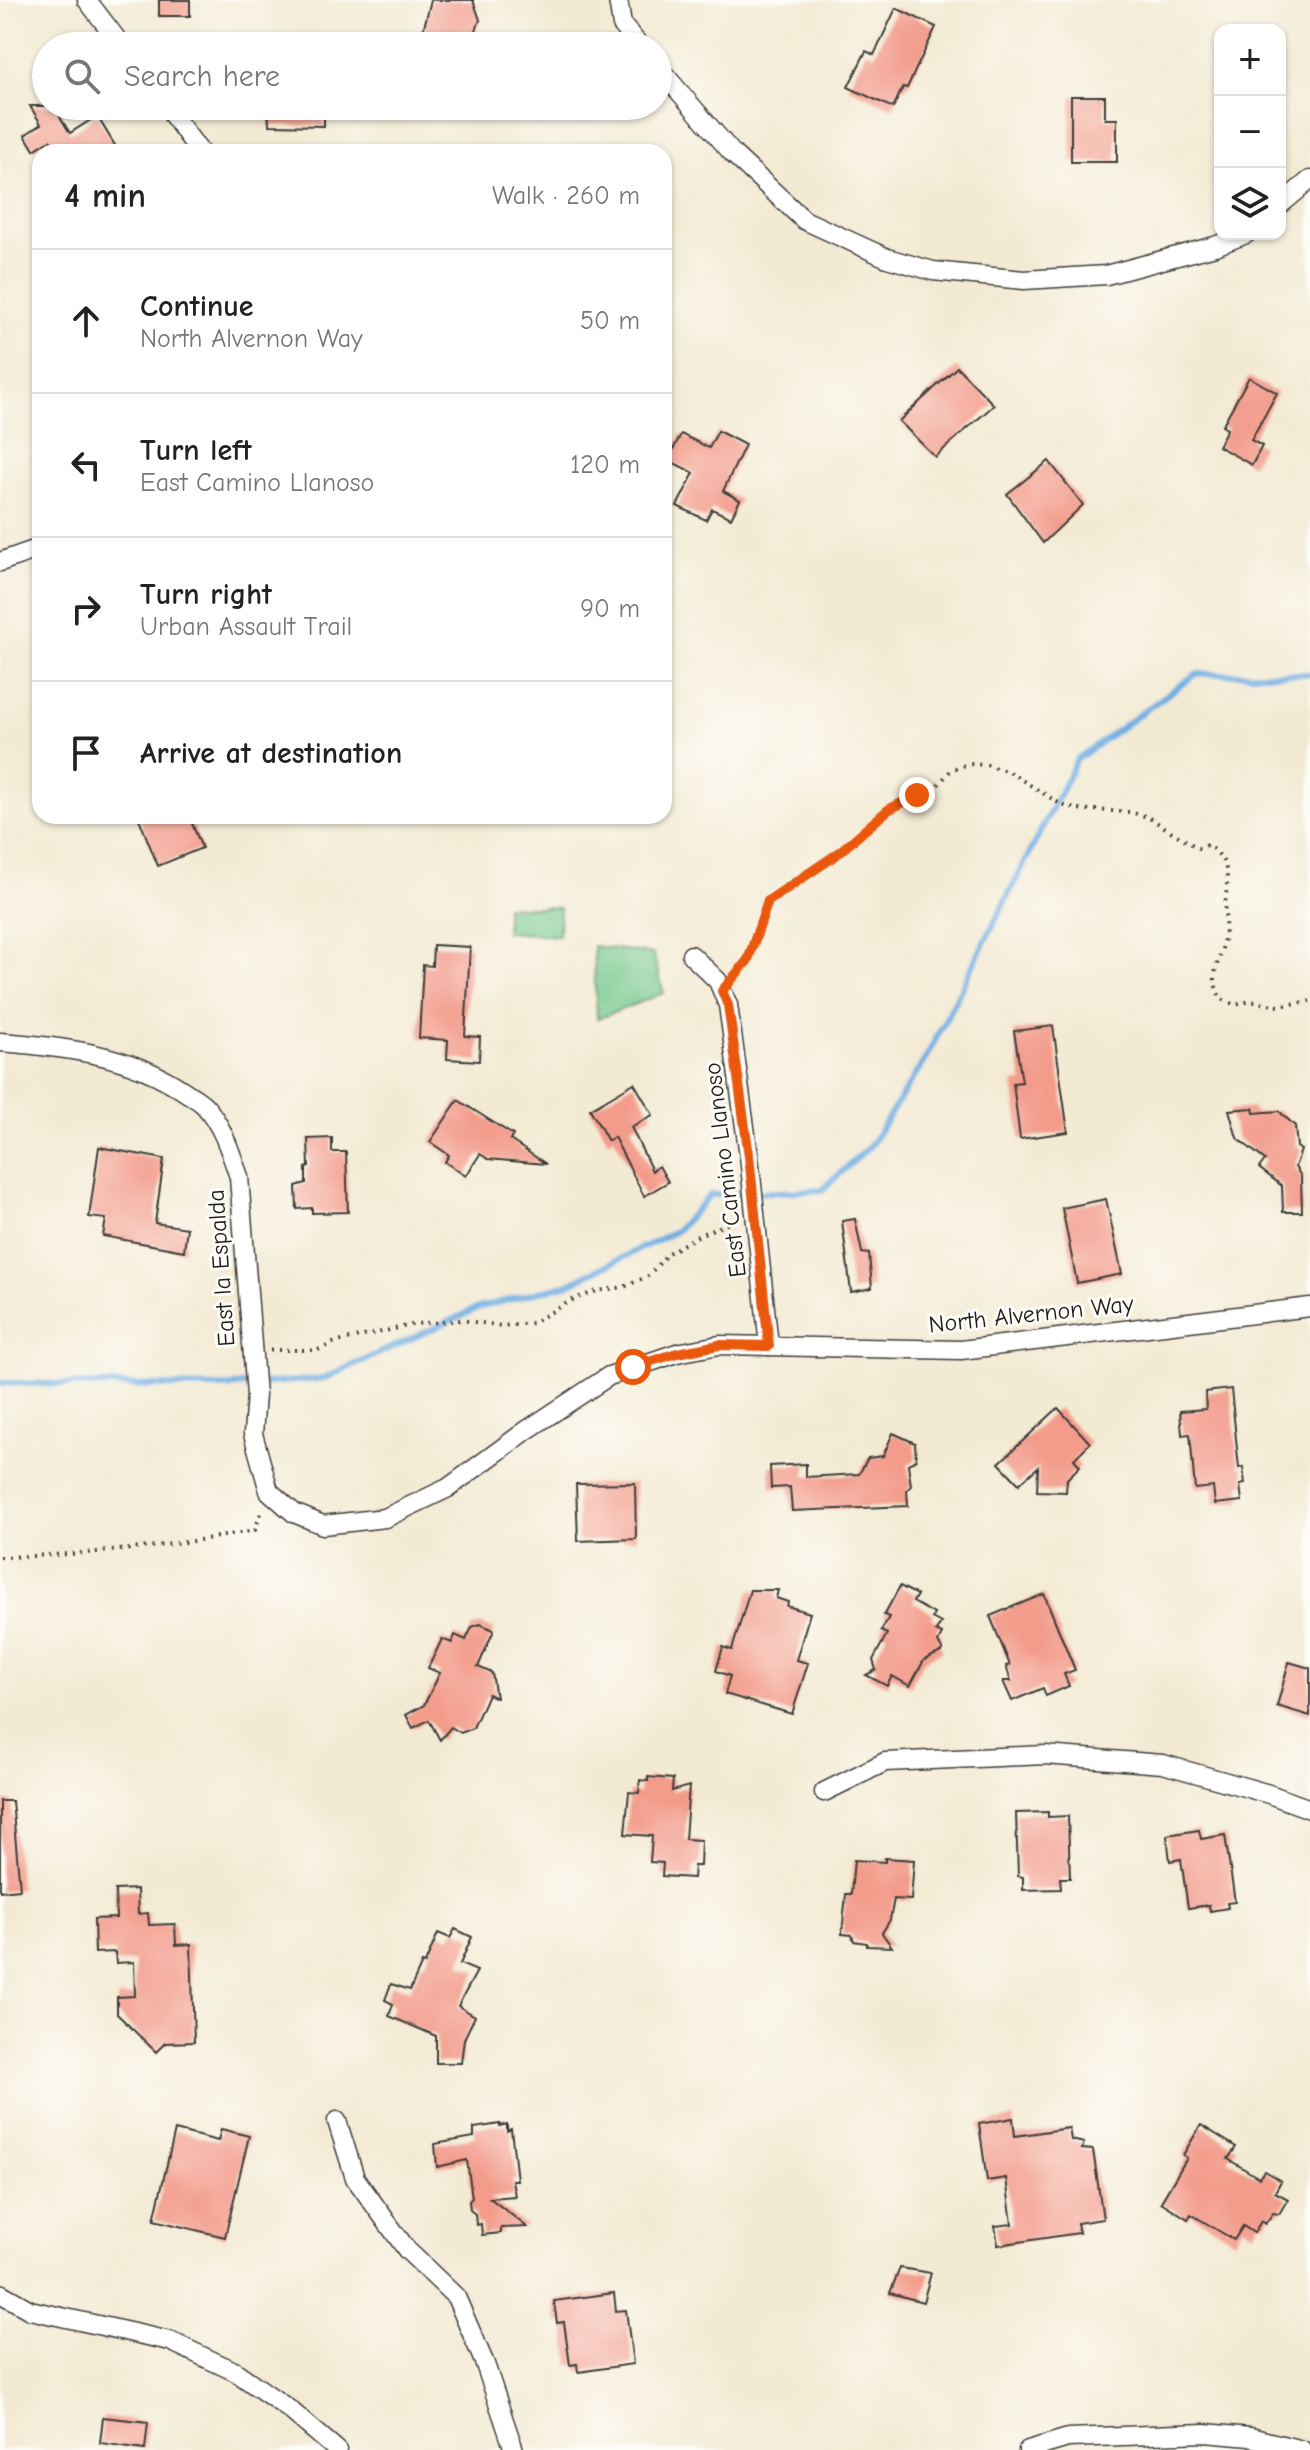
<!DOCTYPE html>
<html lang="en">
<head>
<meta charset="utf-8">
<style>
  body { margin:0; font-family:"Comic Neue",sans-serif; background:#f6f6f6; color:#222 }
  .controls { position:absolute; right:24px; top:24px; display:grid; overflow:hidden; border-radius:16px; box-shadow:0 2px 6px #0004 }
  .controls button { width:72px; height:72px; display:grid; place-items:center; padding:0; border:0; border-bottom:2px solid #e0e0e0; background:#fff; color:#222; font:40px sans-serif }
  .stop { position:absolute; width:24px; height:24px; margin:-18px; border:6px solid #ea580c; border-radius:50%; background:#fff }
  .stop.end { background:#ea580c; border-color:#fff; box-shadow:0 2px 8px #0008 }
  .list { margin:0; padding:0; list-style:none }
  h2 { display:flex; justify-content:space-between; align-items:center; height:104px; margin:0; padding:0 32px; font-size:34px }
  h2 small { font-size:26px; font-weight:400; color:#767676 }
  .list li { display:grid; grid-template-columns:52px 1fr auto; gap:24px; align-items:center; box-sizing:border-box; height:144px; padding:0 32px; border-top:2px solid #e0e0e0 }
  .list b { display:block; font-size:30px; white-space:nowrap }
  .list p { margin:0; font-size:26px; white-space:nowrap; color:#767676 }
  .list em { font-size:26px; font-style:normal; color:#767676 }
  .icon { flex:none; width:44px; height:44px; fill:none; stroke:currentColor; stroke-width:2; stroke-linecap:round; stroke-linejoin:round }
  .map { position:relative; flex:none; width:1310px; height:2450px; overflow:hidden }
  .search { position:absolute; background:#fff; box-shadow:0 2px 6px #0004; left:32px; top:32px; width:640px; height:88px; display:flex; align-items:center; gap:20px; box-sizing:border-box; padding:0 28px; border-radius:44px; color:#767676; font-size:30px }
  .panel { position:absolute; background:#fff; box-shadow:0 2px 6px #0004; left:32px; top:144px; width:640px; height:680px; border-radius:24px }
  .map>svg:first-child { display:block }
  .green { fill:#76c88b; stroke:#497254; stroke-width:2 }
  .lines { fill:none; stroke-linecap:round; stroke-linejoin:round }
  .stream { stroke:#6fade2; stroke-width:6 }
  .building { fill:#f39c8c }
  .street-casing { stroke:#3c3b37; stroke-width:21 }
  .path { stroke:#3c3b37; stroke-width:4; stroke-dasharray:2 6; stroke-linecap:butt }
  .street { stroke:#fff; stroke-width:18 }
  .route { stroke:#ea580c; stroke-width:10 }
  .labels { text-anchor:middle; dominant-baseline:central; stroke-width:6; stroke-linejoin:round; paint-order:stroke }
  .street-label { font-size:24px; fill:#1c1c1c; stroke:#fdfcf7 }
</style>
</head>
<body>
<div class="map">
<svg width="1310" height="2450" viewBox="0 0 1310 2450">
  <rect width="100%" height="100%" fill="#fdfcf7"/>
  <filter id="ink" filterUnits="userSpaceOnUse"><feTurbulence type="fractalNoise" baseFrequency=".0125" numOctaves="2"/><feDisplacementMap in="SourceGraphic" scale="16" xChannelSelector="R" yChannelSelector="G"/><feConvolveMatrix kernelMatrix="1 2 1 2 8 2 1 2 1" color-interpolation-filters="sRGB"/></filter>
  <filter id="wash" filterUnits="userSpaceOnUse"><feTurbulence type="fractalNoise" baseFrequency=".006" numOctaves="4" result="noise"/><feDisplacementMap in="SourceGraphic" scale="32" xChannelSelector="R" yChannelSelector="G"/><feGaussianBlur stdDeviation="1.8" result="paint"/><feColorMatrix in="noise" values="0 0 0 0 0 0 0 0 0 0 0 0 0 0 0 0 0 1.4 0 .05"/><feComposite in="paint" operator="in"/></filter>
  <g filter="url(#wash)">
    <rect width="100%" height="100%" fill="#f3ead3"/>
    <!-- green -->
    <g class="green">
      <path d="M506,906L560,908L559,936L506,932Z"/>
      <path d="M593,946L653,954L664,993L597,1019Z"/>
    </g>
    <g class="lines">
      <!-- stream -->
      <path class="stream" d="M0,1383L220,1387L323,1379L478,1308L569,1284L676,1231L710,1195L822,1190L870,1146L926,1058L1077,759L1196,674H1310"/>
    </g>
    <g id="blocks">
      <!-- building -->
      <g class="building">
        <rect x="159" y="0" width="31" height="16"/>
        <path d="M431,0H473L480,20L470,46H419Z"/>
        <path d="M896,8L936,27L907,88L903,87L893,108L848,87L866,51L874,55Z"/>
        <path d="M1071,96H1105V119H1117V162H1071Z"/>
        <path d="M30,106H53L70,133L97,116L119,152H58L50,140L34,150L25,135L41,124Z"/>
        <path d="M268,106H324V126L269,125Z"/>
        <path d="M957,367L994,405L935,457L899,421Z"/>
        <path d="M1249,377L1277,393L1251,440L1262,446L1252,465L1218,446L1227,429L1222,426Z"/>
        <path d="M718,431L745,445L723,491L740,500L731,518L712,509L706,520L677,506L694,473L668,460L681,434L709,448Z"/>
        <path d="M1049,461L1083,505L1043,543L1007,494Z"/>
        <path d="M138,816H189L202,848L158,866Z"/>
        <path d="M433,945L470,947L465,1036L480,1037L479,1061L447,1059L448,1040L419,1038L423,965L432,966Z"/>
        <path d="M1053,1026L1068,1132L1020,1139L1013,1083L1022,1082L1014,1031Z"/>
        <path d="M634,1083L653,1115L631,1127L652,1171L659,1166L668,1182L644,1196L614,1137L608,1141L590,1109Z"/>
        <path d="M458,1100L513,1135L510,1140L546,1164L488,1159L480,1154L466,1176L445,1162L449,1155L430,1142Z"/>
        <path d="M1253,1108L1254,1113L1279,1111L1295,1126L1297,1147L1301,1150L1295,1167L1301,1176L1302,1212H1283L1282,1186L1259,1168L1265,1160L1237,1138L1229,1110Z"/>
        <path d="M332,1138V1152H346L348,1212L312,1213V1208L297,1209L296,1186L306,1183V1168L309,1167L308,1139Z"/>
        <path d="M99,1147L164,1159L155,1223L187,1228L184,1251L103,1236L106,1219L89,1217Z"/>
        <path d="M1106,1199L1122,1274L1077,1283L1062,1208Z"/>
        <path d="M855,1219L862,1253L869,1254L872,1288L851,1292L842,1221Z"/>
        <path d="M1231,1389L1239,1468L1243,1467L1245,1484L1240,1485L1242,1501L1215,1504L1213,1487L1195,1489L1190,1434L1182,1435L1180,1411L1206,1409L1205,1392Z"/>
        <path d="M1058,1408L1090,1443L1074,1459L1080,1466L1067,1479L1066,1492L1037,1491L1038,1467L1019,1484L999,1463Z"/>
        <path d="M893,1433L915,1443L916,1460L908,1464L911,1486L907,1490L908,1506L792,1511L790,1487L771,1488L770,1466L806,1464V1477L859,1474L868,1458L883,1456Z"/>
        <path d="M635,1483L636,1539L578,1541L576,1484Z"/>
        <path d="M900,1586L917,1595L913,1602L934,1614L932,1618L941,1623L936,1631L942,1634L938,1642L943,1651L924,1660L910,1686L892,1676L887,1686L866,1675L876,1670L873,1660L887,1634L881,1631L889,1617L884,1615Z"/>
        <path d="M750,1590H778L776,1598L788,1602L787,1606L810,1613L796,1660L808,1663L792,1714L725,1694L730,1676L716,1671L723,1647L732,1650Z"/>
        <path d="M1044,1594L1075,1670L1064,1674L1069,1686L1046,1696L1043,1688L1012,1701L1003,1681H1011L1006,1666L1010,1665L990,1616Z"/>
        <path d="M480,1624L494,1630L478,1667L492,1673L496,1698L488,1694L473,1728L461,1733L451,1727L440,1740L429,1720L413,1728L406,1715L424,1705L440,1673L428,1668L442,1639L452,1643L455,1635L466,1640L472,1627Z"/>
        <path d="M1289,1662L1310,1668V1716L1277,1706Z"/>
        <path d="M648,1777L673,1779L672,1791L689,1786L685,1839L701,1840L700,1866H694L693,1878L662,1876L663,1863L650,1862L652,1836L625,1834L629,1792L639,1793L640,1780L648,1781Z"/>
        <path d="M0,1801H12L20,1889L0,1891Z"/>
        <path d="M1048,1812V1817L1068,1816L1070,1878H1060L1061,1889L1023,1890V1877L1018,1876L1016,1813Z"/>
        <path d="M1199,1830L1201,1839L1225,1835L1235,1902L1227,1903L1228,1908L1210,1911L1209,1905L1188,1908L1181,1859L1170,1861L1167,1835Z"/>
        <path d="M885,1858L914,1860L911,1900L894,1899L890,1920L882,1933L892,1947L867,1946V1943L854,1941L852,1935L842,1934L846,1894H851L854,1860L885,1862Z"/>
        <path d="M137,1889L138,1914L148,1913L149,1925L175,1924L176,1945L191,1944L194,2042L165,2043L156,2052L117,2014V1997L135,1996L134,1962L116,1963L115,1952L95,1953L94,1919L116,1918L115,1890Z"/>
        <path d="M455,1929L472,1937L460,1964L477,1971L458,2006L475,2016L464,2039L461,2063H436V2036L389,2016L393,2004L385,2000L391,1984L410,1990L422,1963L425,1964L438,1933L450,1938Z"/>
        <path d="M1013,2118L1015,2136L1069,2128L1071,2140L1084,2143L1082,2149L1093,2150L1103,2219L1077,2223L1079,2233L998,2245L995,2226L1012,2224L1006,2178L987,2181L979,2124Z"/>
        <path d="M500,2124V2126L507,2124V2131L511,2129L517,2180H512L515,2196L490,2198L527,2227L501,2228V2233L482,2235L481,2224L476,2225L475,2214L470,2210L469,2201L472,2198L467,2160L437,2167L435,2144L474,2137V2128Z"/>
        <path d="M1201,2125L1236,2147L1228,2159L1259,2178L1264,2171L1281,2181L1275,2192L1288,2199L1279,2214L1273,2213L1265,2224L1261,2221L1254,2233L1243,2226L1234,2240L1191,2214L1188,2219L1161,2202L1187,2158L1183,2155Z"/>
        <path d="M221,2129L249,2136L225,2237L154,2220L175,2130L218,2141Z"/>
        <path d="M900,2268L931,2273L923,2302L890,2293Z"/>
        <path d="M614,2293L616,2311L626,2310L633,2364L578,2372L577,2364L570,2365L564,2322L557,2323L554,2301Z"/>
        <path d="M103,2417L148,2422L145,2449L100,2443Z"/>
      </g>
    </g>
  </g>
  <g filter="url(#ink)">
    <use href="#blocks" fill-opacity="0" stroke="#3c3b37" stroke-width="2"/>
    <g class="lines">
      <!-- street casing -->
      <g class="street-casing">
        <g id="street">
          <path d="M87,0L122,46"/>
          <path d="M618,0L622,25L640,46"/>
          <path d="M658,67L733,154L804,220L887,258L933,271L1024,280L1106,275L1215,246L1246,234"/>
          <path d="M166,106L200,152"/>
          <path d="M1280,205L1310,180"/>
          <path d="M0,562L40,548"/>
          <path d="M691,955L718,981L728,1005L749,1156L769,1346"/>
          <path d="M0,1042C64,1047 130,1054 184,1091C190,1095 199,1100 204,1105C222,1124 231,1153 239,1177L256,1395L253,1434L269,1491L294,1513L323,1525L385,1518L448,1488L527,1430L609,1376L677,1353L719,1345L961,1350L1310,1307"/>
          <path d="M824,1792L885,1762L1045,1755L1163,1764L1269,1794L1310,1809"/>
          <path d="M337,2121L355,2178L407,2250L456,2297L485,2364L514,2450"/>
          <path d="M0,2293L30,2310L170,2341L236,2372L290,2410L337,2450"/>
          <path d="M1028,2450L1068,2438L1205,2433L1250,2437L1302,2450"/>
        </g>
      </g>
      <!-- path -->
      <g class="path">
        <path d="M736,974L748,960L756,928L768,901L836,855L888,810L938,785L952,769L969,764L987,765L1009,772L1062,805L1075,809L1130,812L1148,817L1198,848L1208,845C1233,863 1227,880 1225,907C1225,917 1226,928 1224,938C1221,963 1207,973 1221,999L1236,1005L1250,1001L1279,1006L1310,1001"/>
        <path d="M270,1350H318L333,1343L416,1324L461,1320L502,1326L532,1323L574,1299L597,1291L624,1287L648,1276L668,1253L701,1234L737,1220V1217"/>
        <path d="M0,1557C85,1555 171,1547 255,1530L262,1510"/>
      </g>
      <!-- street -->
      <use href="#street" class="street"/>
    </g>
  </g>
  <g class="lines" filter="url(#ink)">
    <!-- route -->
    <path class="route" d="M633,1367L677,1353L719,1345L769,1346L749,1156L728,1005L722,991L748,960L768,901L836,855L888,810L917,795"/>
  </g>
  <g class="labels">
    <!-- street labels -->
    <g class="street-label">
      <text transform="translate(725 1170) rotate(-97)">East Camino Llanoso</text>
      <text transform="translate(221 1268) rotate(-94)">East la Espalda</text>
      <text transform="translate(1031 1314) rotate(-6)">North Alvernon Way</text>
    </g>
  </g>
</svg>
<div class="controls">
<button>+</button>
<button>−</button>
<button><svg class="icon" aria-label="layers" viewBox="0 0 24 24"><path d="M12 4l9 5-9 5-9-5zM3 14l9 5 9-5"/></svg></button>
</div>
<div class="stop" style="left:633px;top:1367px"></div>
<div class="stop end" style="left:917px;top:795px"></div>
<div class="search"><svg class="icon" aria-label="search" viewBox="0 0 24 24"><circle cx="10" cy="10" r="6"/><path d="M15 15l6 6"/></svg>Search here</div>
<section class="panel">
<h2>4 min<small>Walk · 260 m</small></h2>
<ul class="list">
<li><svg class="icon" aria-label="ahead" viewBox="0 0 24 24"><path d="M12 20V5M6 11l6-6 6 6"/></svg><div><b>Continue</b><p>North Alvernon Way</p></div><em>50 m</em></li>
<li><svg class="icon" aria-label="left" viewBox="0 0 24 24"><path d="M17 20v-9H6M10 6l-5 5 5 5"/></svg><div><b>Turn left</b><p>East Camino Llanoso</p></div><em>120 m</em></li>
<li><svg class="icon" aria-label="right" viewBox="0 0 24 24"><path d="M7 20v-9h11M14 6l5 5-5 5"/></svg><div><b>Turn right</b><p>Urban Assault Trail</p></div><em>90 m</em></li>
<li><svg class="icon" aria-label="arrive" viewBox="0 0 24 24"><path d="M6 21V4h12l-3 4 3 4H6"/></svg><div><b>Arrive at destination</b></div></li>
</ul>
</section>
</div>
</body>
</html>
